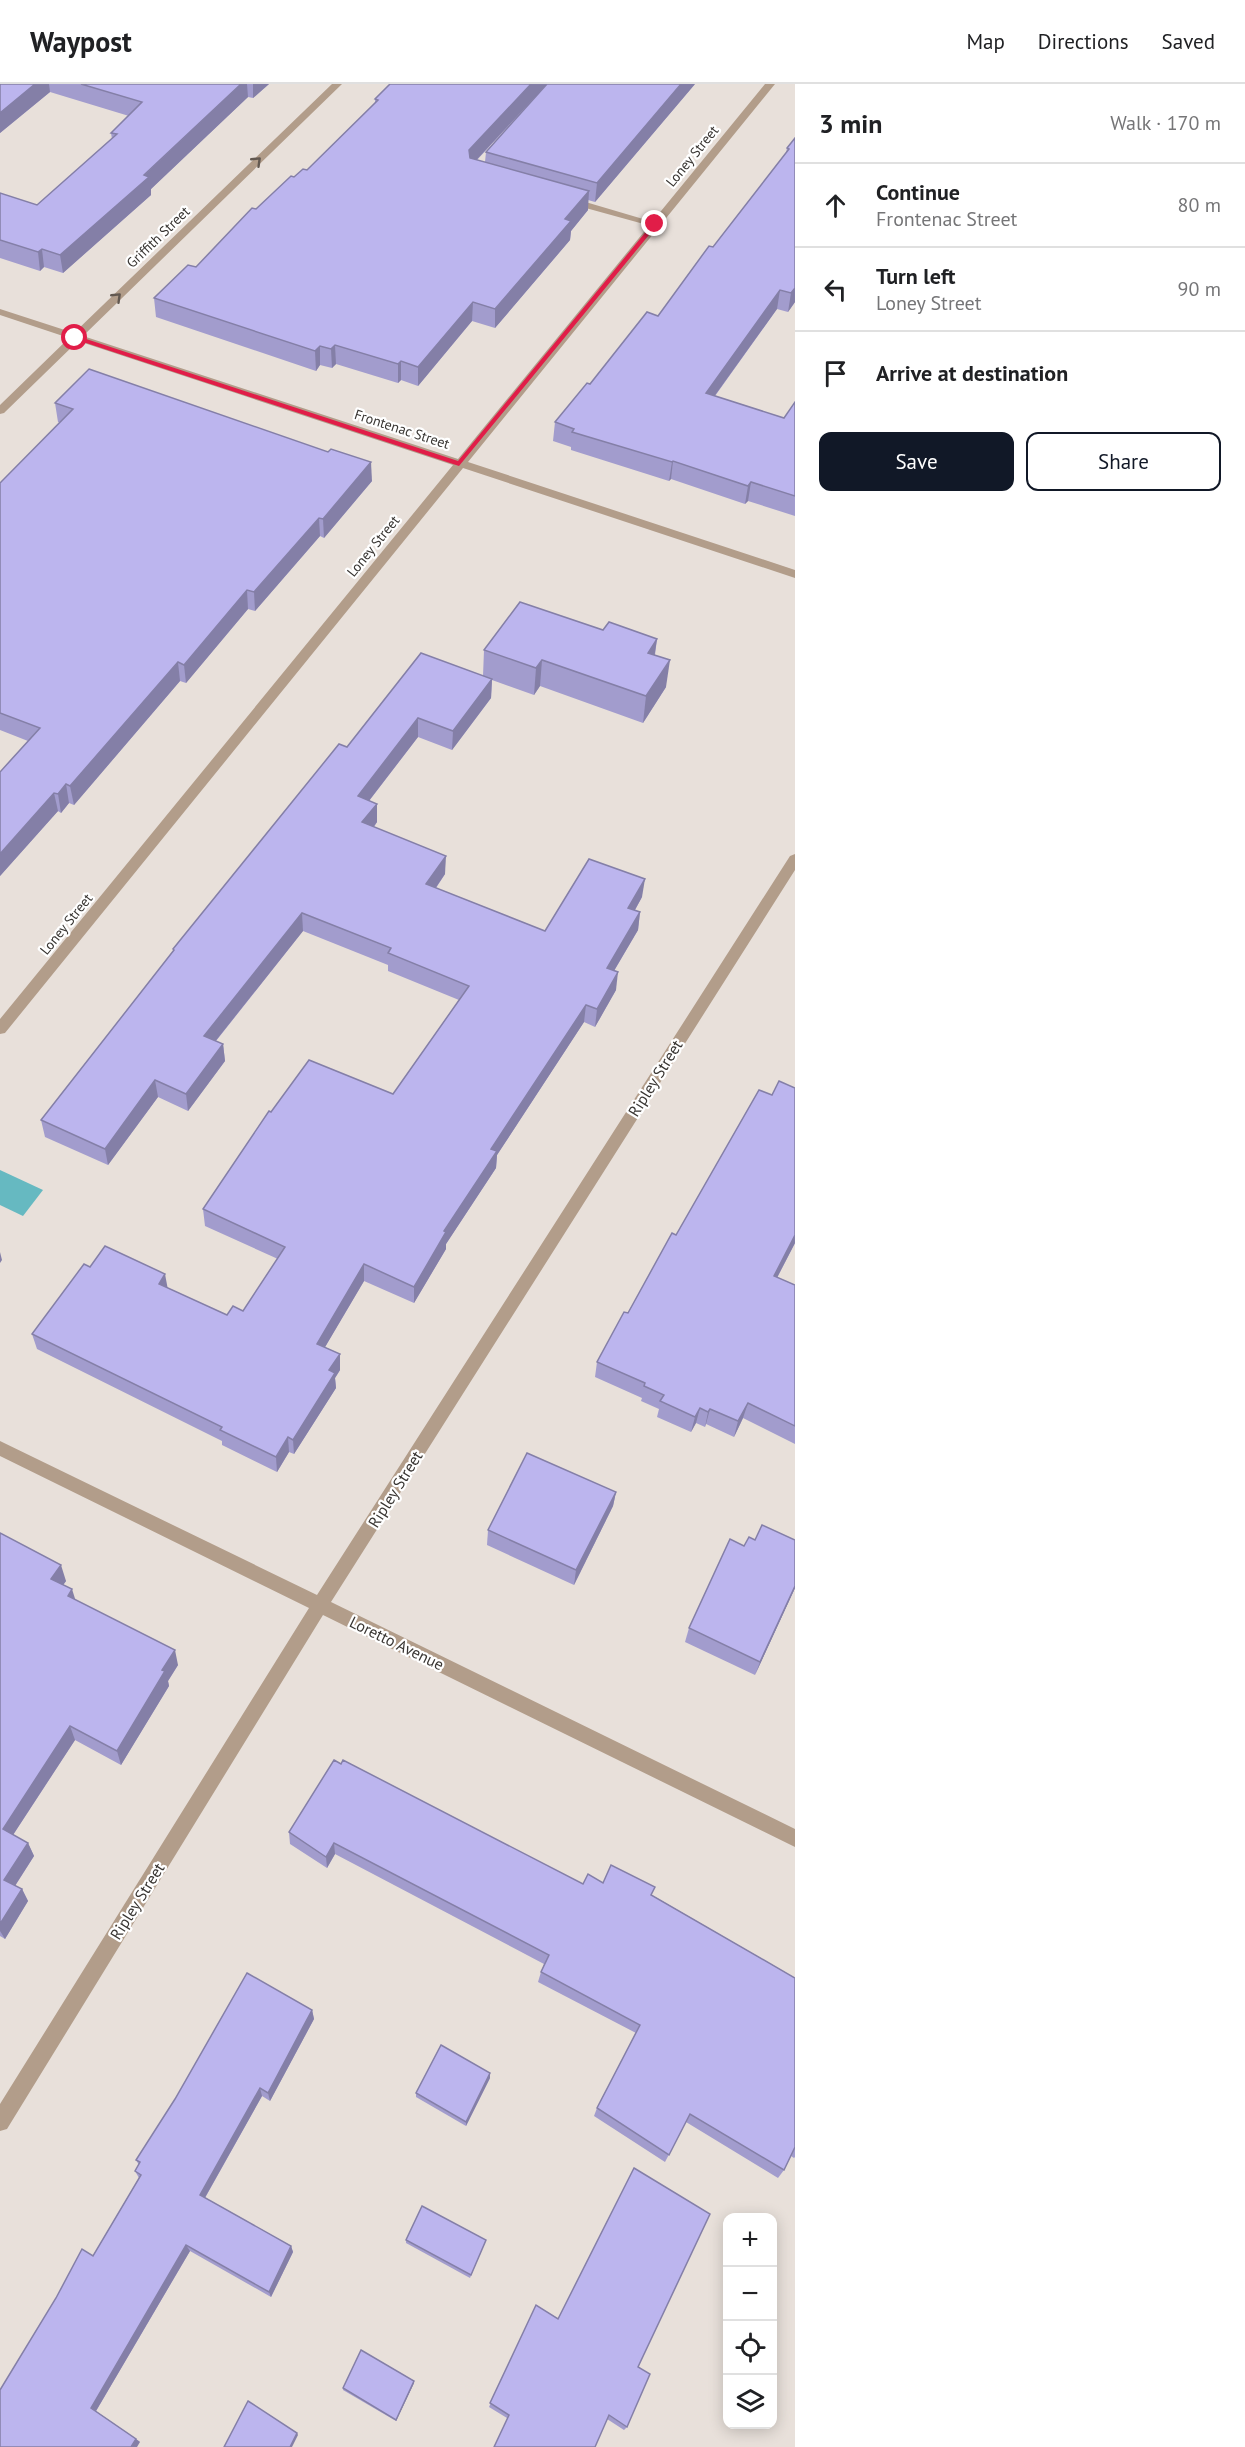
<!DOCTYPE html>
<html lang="en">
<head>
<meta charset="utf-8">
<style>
  body { margin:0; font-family:"PT Sans",sans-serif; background:#f2f2f2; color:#202124 }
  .controls { position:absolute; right:18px; bottom:18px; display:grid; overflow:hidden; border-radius:12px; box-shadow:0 3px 15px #0003 }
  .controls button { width:54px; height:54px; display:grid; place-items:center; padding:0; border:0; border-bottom:2px solid #e0e0e0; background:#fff; color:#202124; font:30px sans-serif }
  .stop { position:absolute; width:18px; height:18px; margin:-14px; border:4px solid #e11d48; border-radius:50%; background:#fff }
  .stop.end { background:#e11d48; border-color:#fff; box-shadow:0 2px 6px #0008 }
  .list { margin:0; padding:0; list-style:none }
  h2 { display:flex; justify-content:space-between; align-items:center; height:78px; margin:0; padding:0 24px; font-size:26px }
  h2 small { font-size:20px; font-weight:400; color:#757577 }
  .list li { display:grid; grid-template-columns:39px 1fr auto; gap:18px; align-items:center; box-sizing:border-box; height:84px; padding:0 24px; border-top:2px solid #e0e0e0 }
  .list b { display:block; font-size:22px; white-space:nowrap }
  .list p { margin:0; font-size:20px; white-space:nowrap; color:#757577 }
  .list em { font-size:20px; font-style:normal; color:#757577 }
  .actions { display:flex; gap:12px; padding:18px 24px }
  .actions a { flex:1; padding:14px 0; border:2px solid #111827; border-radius:12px; text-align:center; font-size:21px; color:#111827 }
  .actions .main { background:#111827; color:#fff }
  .icon { flex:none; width:33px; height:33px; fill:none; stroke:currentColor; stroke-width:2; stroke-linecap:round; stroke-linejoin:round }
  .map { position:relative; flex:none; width:795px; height:2363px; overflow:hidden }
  header { display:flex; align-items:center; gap:36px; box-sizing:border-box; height:84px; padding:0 30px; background:#fff; border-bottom:2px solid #e0e0e0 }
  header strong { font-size:28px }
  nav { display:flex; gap:33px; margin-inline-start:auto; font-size:21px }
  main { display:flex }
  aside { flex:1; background:#fff }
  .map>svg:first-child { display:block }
  .water { fill:#66b9c1 }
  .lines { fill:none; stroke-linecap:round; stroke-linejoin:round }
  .lane { fill:#b29d8a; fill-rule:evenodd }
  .street { fill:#b29d8a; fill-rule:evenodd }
  .wall { fill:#a29ccd }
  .shaded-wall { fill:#847fa7 }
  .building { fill:#bcb5ee; stroke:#847fa7; stroke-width:1.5 }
  .oneway { stroke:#635951 }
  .route { fill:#e11d48 }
  .labels { text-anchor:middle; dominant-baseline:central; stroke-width:4.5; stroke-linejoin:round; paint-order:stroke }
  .far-street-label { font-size:14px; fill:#383532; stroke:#fff }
  .street-label { font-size:16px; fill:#383532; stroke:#fff }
</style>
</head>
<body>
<header>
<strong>Waypost</strong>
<nav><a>Map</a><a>Directions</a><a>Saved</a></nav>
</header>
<main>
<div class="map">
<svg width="795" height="2363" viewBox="0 0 795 2363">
  <rect width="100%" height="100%" fill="#e8e0da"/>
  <!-- water -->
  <path class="water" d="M0,1086L43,1106L23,1132L0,1121Z"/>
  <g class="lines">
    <!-- lane -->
    <path class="lane" d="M564,114H572L660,140L651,142L564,118Z"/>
    <!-- street -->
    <g class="street">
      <path d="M332,0H342L83,252L458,375L765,0H775L468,378L795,486V494L463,384L5,949L0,950V935L453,381L78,257L4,329L0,330V321L69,254L0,231V225L74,249Z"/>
      <path d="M795,770V786L331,1518L795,1745V1763L323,1531L7,2045L0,2047V2020L309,1524L0,1372V1357L317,1511L790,772Z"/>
    </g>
  </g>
  <!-- wall -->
  <g class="wall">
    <path d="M0,0H269L253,14L248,13L151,105V111L63,189L44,183L40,187L0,174V109L37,121L112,55L111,49L129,32L50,8L0,49Z"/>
    <path d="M547,0L477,76L485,78L486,68L695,0L595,118L588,116V126L571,147L570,156L495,244L472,237L418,302L401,296L398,299L336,280L332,284L320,281L316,287L156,233L154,214L196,183L256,125L294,93L307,86L375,19V15Z"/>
    <path d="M795,54V218L788,228L777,225L715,312L784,334L795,318V432L748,417L745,420L671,395L669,397L571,366V363L553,357L555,338L590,300L658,232L713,163L786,69L787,64Z"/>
    <path d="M55,319L372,397L324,454L320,452L255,527L248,525L186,599L180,597L74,721L69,719L61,729L58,727L0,792V688L28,657L0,646V399L60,339L58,338Z"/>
    <path d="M603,546L657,555L655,571L666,603L643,639L540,602L534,611L492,596L491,614L452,666L418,653L369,717L377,738L374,743L445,790L436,804L545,847L642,813L635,826L640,828L638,846L614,887L616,906L595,943L584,938L497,1071L496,1084L446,1160V1165L414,1219L364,1197L325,1263L340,1270V1286L335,1294L336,1304L294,1370L289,1368L277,1388L222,1361V1357L37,1265L32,1250L90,1183L168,1204L227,1231L243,1227L278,1175L205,1142L203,1125L271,1028L393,1010L459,916L388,887V881L303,847L216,957L223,960L225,977L188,1027L158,1013L108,1081L45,1053L41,1036L173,868V865L347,663L483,592L484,566Z"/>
    <path d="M772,1011L795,1159L777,1194L795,1201V1360L743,1334L734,1353L706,1340L705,1343L696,1339L691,1348L657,1333L659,1325L641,1317L642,1314L595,1293L597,1278L676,1151Z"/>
    <path d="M616,1408L613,1422L574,1501L487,1461L488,1446Z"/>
    <path d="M0,1449L66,1497L63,1501L75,1516L178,1581L168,1597L169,1602L121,1681L75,1656L13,1751L28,1759L34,1772L15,1802L22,1805L28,1817L5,1855L0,1852Z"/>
    <path d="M755,1456L795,1504L755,1591L685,1558L689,1544L744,1462Z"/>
    <path d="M289,1748L583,1800L603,1799L652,1811L795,1894V2073L794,2074L791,2072L784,2086L778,2094L686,2038L665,2078L594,2032L597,2024L636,1949L538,1898L541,1888L544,1880L335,1770L327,1784L290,1760Z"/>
    <path d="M312,1926L314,1935L270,2017L262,2012L205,2114L291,2162L293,2168L271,2213L190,2167L96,2327L140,2358L0,2363L93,2172L139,2094L135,2087L139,2081L136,2076Z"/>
    <path d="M490,1994L466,2042L416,2013V2009Z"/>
    <path d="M406,2156H486L470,2194L406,2159Z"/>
    <path d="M536,2221L638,2283L627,2343L624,2346L607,2335L507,2334L489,2323Z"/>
    <path d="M414,2299L396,2337L343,2306V2304Z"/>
  </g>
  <!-- shaded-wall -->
  <g class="shaded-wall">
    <path d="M35,0H49L50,8L0,49V29Z"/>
    <path d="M241,0H247L248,13L151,105V111L63,189L60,171Z"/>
    <path d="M253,0H269L253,14Z"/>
    <path d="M531,0H547L468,85L469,66Z"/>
    <path d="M681,0H695L595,118L597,99Z"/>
    <path d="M589,107L588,126L571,147L570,156L495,244V225L565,135Z"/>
    <path d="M42,165L44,183L40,187L38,168Z"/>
    <path d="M795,204V218L788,228L791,209Z"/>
    <path d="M780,206L777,225L703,328L706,309Z"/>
    <path d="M473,218L472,237L418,302V283Z"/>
    <path d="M335,261L336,280L332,284L331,265Z"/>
    <path d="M320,262V281L316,287L315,267Z"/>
    <path d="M401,277V296L398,299V280Z"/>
    <path d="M673,377L671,395L669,397L672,378Z"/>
    <path d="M371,378L372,397L324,454L323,435Z"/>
    <path d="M751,398L748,417L745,420L748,402Z"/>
    <path d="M319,434L320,452L255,527L254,508Z"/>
    <path d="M247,506L248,525L186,599L184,581Z"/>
    <path d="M657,555L653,581L648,569Z"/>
    <path d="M542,576L540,602L534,611L536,584Z"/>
    <path d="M670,576L666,603L643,639L646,612Z"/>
    <path d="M178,578L180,597L74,721L70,702Z"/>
    <path d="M492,595L491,614L452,666L453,647Z"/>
    <path d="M418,634V653L358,731V712Z"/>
    <path d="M66,700L69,719L61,729L58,710Z"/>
    <path d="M54,709L58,727L0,792V770Z"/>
    <path d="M377,720V738L363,757L362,738Z"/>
    <path d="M446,772L445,790L426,818V800Z"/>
    <path d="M645,795L642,813L626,842L628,824Z"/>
    <path d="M640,828L638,846L605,902L607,884Z"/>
    <path d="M302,829L303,847L206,969L204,952Z"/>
    <path d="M618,888L616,906L595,943L597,925Z"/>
    <path d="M586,921L584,938L497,1071L496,1084L446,1160V1165L414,1219V1203L444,1147L491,1065Z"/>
    <path d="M223,960L225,977L188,1027L186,1010Z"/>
    <path d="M155,996L158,1013L108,1081L105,1065Z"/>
    <path d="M795,1151V1159L769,1209L774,1192Z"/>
    <path d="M0,1168L2,1176L0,1179Z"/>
    <path d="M364,1180V1197L318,1275L317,1260Z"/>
    <path d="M165,1190L168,1206L159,1200Z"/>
    <path d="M340,1270V1286L335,1294L336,1304L294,1370L293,1356L329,1286Z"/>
    <path d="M748,1319L743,1334L734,1353L738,1337Z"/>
    <path d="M700,1324L696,1339L691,1348L695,1333Z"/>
    <path d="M710,1325L706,1340L705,1343L708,1328Z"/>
    <path d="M288,1353L289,1368L277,1388L276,1373Z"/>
    <path d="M616,1408L613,1422L574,1501L576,1486Z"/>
    <path d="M61,1481L66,1497L56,1511L51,1495Z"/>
    <path d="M795,1502V1504L755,1591L760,1578Z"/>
    <path d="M72,1505L77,1521L68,1512Z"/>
    <path d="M175,1566L178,1581L168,1597L169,1602L121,1681L117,1667L162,1586Z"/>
    <path d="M70,1642L75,1656L9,1757L3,1745Z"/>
    <path d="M28,1759L34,1772L11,1808L4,1796Z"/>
    <path d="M334,1759L335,1770L327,1784L326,1773Z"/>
    <path d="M22,1805L28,1817L5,1855L0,1847V1840Z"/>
    <path d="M312,1926L314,1935L270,2017L268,2009Z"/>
    <path d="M490,1989V1994L466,2042V2038Z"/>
    <path d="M260,2004L262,2012L203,2117L200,2111Z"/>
    <path d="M186,2161L190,2167L96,2327L91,2324Z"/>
    <path d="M291,2162L293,2168L271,2213L269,2208Z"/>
    <path d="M414,2297V2299L396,2337V2336Z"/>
    <path d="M297,2349L298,2351L292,2363H290Z"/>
    <path d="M136,2355L140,2358L137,2363H131Z"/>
  </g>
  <!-- building -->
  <g class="building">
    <path d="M0,0H35L0,29Z"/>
    <path d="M81,0H241L144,91L149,93L60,171L42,165L38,168L0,156V109L37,121L117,50L111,49L142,18Z"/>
    <path d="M390,0H531L469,66L470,74L589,107L565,135L571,137L495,225L473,218L418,283L401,277L398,280L335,261L331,265L320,262L315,267L154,214L188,181L196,183L252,124L256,125L291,92L294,93L303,85L307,86L378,16L375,15Z"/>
    <path d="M547,0H681L597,99L486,68Z"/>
    <path d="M795,54V204L791,209L780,206L706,309L784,334L795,318V412L751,398L748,402L673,377L672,378L572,348L574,345L555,338L587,299L590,300L647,228L658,232L709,162L713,163L789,65L787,64Z"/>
    <path d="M89,285L328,368L331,365L371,378L323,435L319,434L254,508L247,506L184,581L178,578L70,702L66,700L58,710L54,709L0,770V688L40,644L0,629V399L73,325L55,319Z"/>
    <path d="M520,518L603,546L609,538L657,555L648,569L670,576L646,612L542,576L536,584L484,566Z"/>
    <path d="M421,569L492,595L453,647L418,634L358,712L377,720L362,738L446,772L426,800L545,847L589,775L645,795L628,824L640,828L607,884L618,888L597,925L586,921L491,1065L497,1067L444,1147L446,1148L414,1203L364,1180L317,1260L340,1270L329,1286L335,1289L293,1356L288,1353L276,1373L220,1346L222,1343L32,1250L84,1180L90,1183L105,1162L165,1190L159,1200L227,1231L233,1222L243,1227L285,1163L203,1125L269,1027L271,1028L309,976L393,1010L469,902L388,869L391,864L302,829L204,952L223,960L186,1010L155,996L105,1065L41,1036L174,866L173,865L339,660L347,663Z"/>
    <path d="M779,997L795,1004V1151L774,1192L795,1201V1342L748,1319L738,1337L710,1325L708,1328L700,1324L695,1333L660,1317L664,1311L644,1302L645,1299L597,1278L624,1228L628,1229L672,1149L676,1151L759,1006L772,1011Z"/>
    <path d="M527,1369L616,1408L576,1486L488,1446Z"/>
    <path d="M762,1441L795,1456V1502L760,1578L689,1544L730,1455L744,1462L749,1453L755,1456Z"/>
    <path d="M0,1449L61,1481L51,1495L72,1505L68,1512L175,1566L162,1586L165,1587L117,1667L70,1642L3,1745L28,1759L4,1796L22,1805L0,1840Z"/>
    <path d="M334,1676L341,1680L343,1676L583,1800L588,1790L603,1799L611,1781L655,1803L651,1811L795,1894V2063L784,2086L690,2030L669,2071L597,2024L640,1941L541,1888L549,1871L334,1759L326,1773L289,1748Z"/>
    <path d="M247,1889L312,1926L268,2009L260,2004L200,2111L291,2162L269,2208L186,2161L91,2324L136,2355L131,2363H0V2306L56,2214L82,2165L93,2172L141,2091L135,2087L140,2078L136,2076L175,2015Z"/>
    <path d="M441,1961L490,1989L466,2038L416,2009Z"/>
    <path d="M634,2084L710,2130L638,2283L650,2290L627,2343L609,2331L595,2363H494L509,2331L490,2319L536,2221L558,2235Z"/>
    <path d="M422,2122L486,2156L471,2191L406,2156Z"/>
    <path d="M361,2266L414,2297L396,2336L343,2304Z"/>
    <path d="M248,2317L297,2349L290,2363H224Z"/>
  </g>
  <!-- one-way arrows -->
  <defs><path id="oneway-chevron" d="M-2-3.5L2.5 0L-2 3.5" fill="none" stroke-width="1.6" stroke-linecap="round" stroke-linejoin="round" transform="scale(1.5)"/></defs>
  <g class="oneway">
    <use href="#oneway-chevron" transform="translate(257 77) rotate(-44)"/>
    <use href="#oneway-chevron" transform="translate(117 213) rotate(-44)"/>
  </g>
  <!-- route -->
  <path class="route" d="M653,139L658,140L459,382L71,254L77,252L458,377Z"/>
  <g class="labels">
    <!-- far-street labels -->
    <g class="far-street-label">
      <text transform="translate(692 72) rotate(-51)">Loney Street</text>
      <text transform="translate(158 153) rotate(-44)">Griffith Street</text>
      <text transform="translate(402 345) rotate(18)">Frontenac Street</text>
      <text transform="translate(373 462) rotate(-51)">Loney Street</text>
      <text transform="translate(66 840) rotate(-51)">Loney Street</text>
    </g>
    <!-- street labels -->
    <g class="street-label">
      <text transform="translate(655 994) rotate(-58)">Ripley Street</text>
      <text transform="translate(395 1405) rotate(-58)">Ripley Street</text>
      <text transform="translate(397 1559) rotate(26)">Loretto Avenue</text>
      <text transform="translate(137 1817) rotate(-58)">Ripley Street</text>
    </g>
  </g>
</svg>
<div class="controls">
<button>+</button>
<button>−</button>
<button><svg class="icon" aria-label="locate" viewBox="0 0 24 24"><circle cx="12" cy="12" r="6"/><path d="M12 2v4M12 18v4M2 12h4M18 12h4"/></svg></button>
<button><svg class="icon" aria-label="layers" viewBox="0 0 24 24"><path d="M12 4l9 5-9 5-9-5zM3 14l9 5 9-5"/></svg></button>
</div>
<div class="stop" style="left:75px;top:254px"></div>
<div class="stop end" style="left:655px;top:140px"></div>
</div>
<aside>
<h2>3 min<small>Walk · 170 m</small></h2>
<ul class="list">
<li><svg class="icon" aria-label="ahead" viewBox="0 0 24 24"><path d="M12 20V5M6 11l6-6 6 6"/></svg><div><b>Continue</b><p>Frontenac Street</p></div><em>80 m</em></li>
<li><svg class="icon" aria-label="left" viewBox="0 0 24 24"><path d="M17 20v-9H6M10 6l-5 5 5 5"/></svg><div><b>Turn left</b><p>Loney Street</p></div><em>90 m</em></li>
<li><svg class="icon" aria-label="arrive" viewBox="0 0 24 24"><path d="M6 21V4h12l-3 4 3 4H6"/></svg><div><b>Arrive at destination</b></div></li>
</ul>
<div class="actions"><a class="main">Save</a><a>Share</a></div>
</aside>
</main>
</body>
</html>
